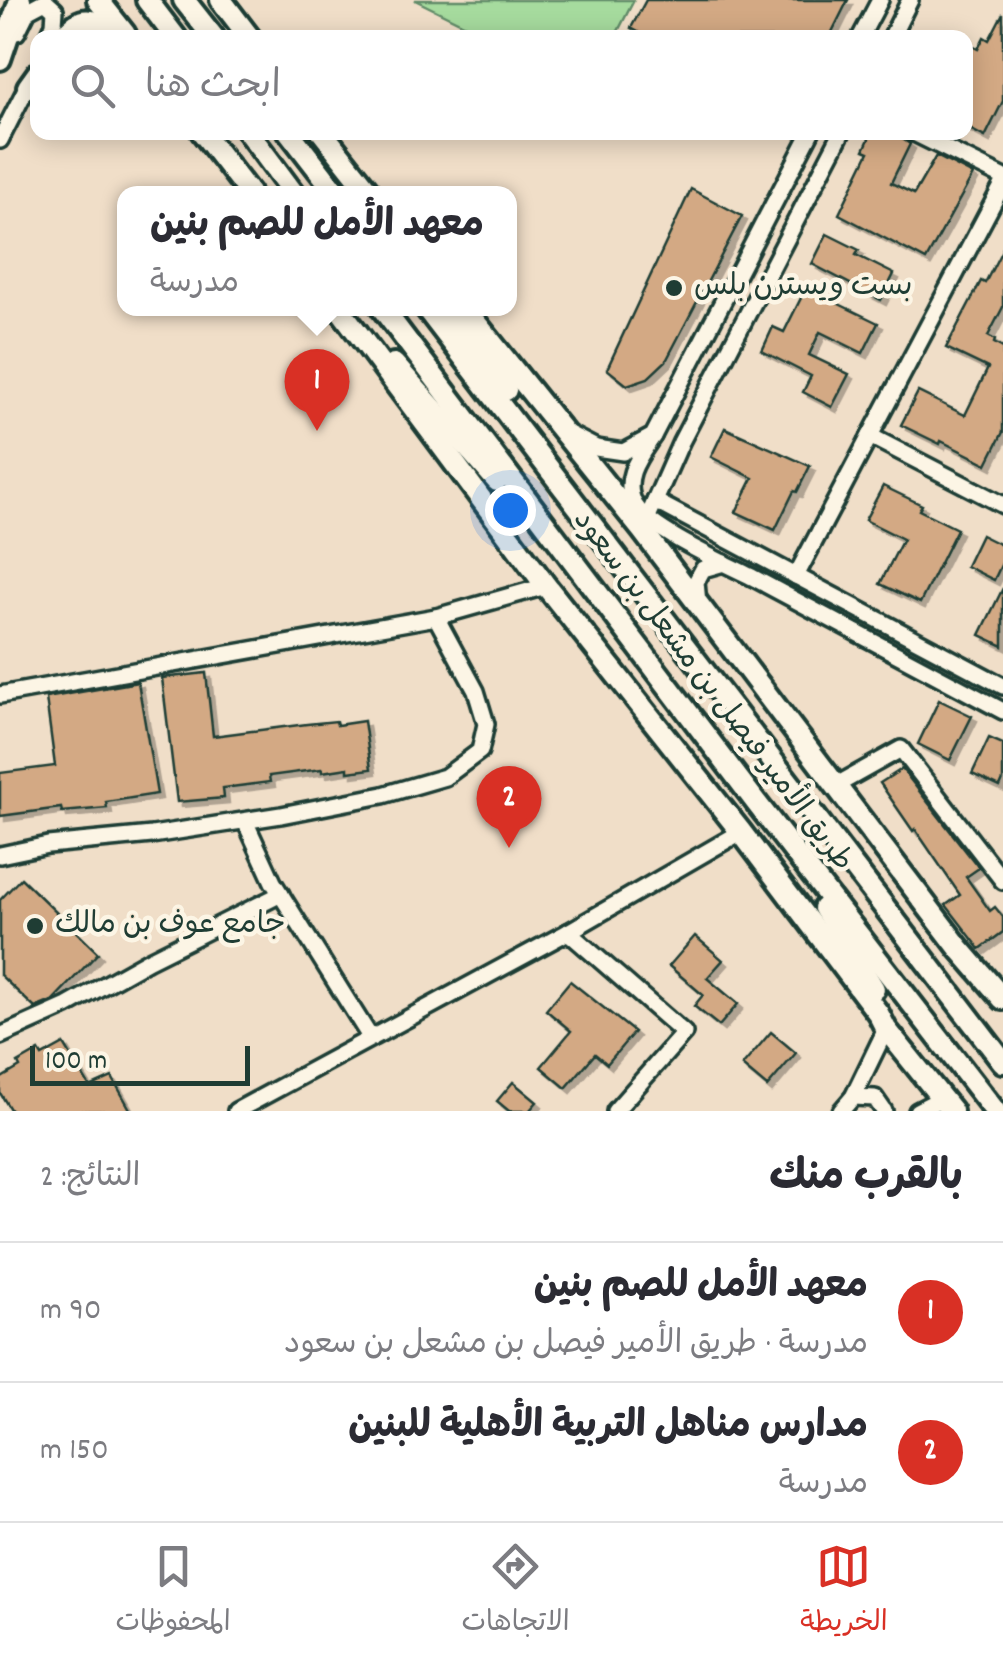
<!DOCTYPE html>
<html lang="ar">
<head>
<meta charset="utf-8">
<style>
  body { margin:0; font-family:Dekko,"Playpen Sans Arabic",sans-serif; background:#f2f2f3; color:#2b2b33; direction:rtl }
  .scale { position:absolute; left:30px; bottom:25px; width:220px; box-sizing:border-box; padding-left:10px; border:5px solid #1f3d34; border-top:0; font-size:28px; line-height:35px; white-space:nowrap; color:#1f3d34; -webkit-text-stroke:8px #fcf5e5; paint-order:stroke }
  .you { position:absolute; left:510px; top:510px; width:35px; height:35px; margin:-25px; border:8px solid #fff; border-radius:50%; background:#1a73e8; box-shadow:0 0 0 15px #1a73e833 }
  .badge { display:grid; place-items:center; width:65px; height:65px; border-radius:50%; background:#d93025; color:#fff; font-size:32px; font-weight:700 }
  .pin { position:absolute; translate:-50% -82px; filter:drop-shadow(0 2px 5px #0008) }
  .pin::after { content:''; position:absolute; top:52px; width:35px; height:30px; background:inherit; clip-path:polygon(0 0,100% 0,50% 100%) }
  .popup { position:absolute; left:117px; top:186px; width:400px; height:130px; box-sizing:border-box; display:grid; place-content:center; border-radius:20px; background:#fff; filter:drop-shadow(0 2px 8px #0005); font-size:32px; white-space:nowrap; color:#7c7c81 }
  .popup b { font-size:38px; color:#2b2b33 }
  .popup::after { content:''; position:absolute; left:50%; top:100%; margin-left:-20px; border:20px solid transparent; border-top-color:#fff }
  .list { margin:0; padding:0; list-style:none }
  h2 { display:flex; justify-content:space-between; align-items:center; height:130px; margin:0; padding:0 40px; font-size:42px }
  h2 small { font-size:32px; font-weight:400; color:#7c7c81 }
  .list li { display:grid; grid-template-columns:65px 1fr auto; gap:30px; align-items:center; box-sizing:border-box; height:140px; padding:0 40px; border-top:2px solid #e1e1e2 }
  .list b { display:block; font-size:38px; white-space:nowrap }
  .list p { margin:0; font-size:32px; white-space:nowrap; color:#7c7c81 }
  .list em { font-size:32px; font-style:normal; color:#7c7c81 }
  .icon { flex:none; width:55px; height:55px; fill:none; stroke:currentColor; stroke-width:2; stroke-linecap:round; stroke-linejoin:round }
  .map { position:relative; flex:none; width:1003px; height:1111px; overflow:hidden; direction:ltr }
  .search { position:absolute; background:#fff; box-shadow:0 5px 25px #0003; left:30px; right:30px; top:30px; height:110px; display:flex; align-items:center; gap:25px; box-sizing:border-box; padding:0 35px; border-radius:20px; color:#7c7c81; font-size:38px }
  .sheet { height:410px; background:#fff }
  nav { display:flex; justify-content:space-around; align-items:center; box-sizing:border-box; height:140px; border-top:2px solid #e1e1e2; background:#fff; font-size:28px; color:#7c7c81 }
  nav a { display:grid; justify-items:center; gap:5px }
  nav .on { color:#d93025 }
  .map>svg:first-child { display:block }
  .green { fill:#a6db9e; stroke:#628c69; stroke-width:2.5 }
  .building { fill:#d3a984; stroke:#1f3d34; stroke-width:2.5; filter:url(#shadow) }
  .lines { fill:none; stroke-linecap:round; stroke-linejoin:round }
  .minor-casing { stroke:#1f3d34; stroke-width:22 }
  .major-casing { stroke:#1f3d34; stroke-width:28 }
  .minor { stroke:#fcf5e5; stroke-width:15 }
  .major { stroke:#fcf5e5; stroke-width:20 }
  .poi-dot { fill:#1f3d34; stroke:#fcf5e5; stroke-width:4 }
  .labels { text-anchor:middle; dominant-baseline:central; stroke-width:9; stroke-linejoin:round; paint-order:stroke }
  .poi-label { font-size:30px; fill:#1f3d34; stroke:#fcf5e5; text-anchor:start }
  .street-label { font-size:30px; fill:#1f3d34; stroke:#fcf5e5 }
</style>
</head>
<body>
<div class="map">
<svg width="1003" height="1111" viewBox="0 0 1003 1111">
  <defs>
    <filter id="shadow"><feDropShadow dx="5" dy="5" stdDeviation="0" flood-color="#0004"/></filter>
  </defs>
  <rect width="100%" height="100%" fill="#f0dec8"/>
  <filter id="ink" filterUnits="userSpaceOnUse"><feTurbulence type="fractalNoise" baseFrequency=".01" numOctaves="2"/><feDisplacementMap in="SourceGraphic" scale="20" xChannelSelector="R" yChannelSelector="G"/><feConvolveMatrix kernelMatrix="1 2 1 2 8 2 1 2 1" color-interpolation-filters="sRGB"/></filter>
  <g filter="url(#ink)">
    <!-- green -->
    <path class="green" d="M415,0H634L615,37H490Z"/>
    <!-- building -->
    <g class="building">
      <path d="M646,0H848L829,38H649L631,28Z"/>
      <path d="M1003,13V101L985,137L966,127V43L978,49L984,37L989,40Z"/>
      <path d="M872,132H892L910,144L891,183L914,194L936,156L973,175L926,260L839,214L869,152L864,150Z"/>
      <path d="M691,189L742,216L666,361L648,378L627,385L607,369Z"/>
      <path d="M827,234L859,250L856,255L894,274L881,300L812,264Z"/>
      <path d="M1003,248V307L988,336L995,340L994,343L1003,348V432L987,464L941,441L940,444L901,425L918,392L965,415L988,368L946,348L981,281L985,283Z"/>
      <path d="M806,288L878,323L863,353L820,332L809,355L849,374L832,407L803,392L811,376L762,351L773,327L784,332Z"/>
      <path d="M725,428L810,466L797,492L794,491L775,530L736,512L753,478L711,457Z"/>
      <path d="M883,486L922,505L919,510L957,529L920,603L880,584L903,539L865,520Z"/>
      <path d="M981,535L1003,546V561L994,580L966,566Z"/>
      <path d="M1003,588V646L980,635Z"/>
      <path d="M206,673L213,736L307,724L336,721L337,725L364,721L371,769L348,772V768L322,772V769L269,776L270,782L223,788L224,798L177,802L162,678Z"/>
      <path d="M138,682L157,794L106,802L107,808L62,812L61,808L0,816V773L55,766L46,698Z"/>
      <path d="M939,700L972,716L950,760L918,744Z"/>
      <path d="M989,738L1003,744V780L1000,787L972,774Z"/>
      <path d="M902,769L979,868L966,877L990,911L995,907L1003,917V932L980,949L946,905L960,895L915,829L913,831L880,783Z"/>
      <path d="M21,878L98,953L52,1001L35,1008L0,975V900Z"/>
      <path d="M695,936L723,960L707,978L738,1004L719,1026L694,1006L703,995L669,966Z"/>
      <path d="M570,981L634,1032L607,1064L595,1054L566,1088L541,1067L571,1031L546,1010Z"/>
      <path d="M771,1032L796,1053L767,1087L742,1066Z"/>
      <path d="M64,1044L90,1087L112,1077L131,1111H11L0,1093V1079L20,1067L18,1063L39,1051L42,1056Z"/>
      <path d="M513,1082L537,1102L529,1111H509L497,1101Z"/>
    </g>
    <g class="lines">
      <!-- minor casing -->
      <g class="minor-casing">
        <g id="minor">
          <path d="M17,32L28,10L45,1L55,10L54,24L48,38"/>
          <path d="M860,38L880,0"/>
          <path d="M891,38L910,0"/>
          <path d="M912,132L1003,177"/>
          <path d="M0,140L30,81"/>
          <path d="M567,433L596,448L623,452L653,436L811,132"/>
          <path d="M653,436C639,457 621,479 635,505C650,530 724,563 752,577C836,622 919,666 1003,711"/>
          <path d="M870,436L1003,505"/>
          <path d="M655,501L1003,686"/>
          <path d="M644,526L681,442L842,132"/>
          <path d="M796,576L1003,184"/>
          <path d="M698,603L696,582L703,569L724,563"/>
          <path d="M0,695L436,617L546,586"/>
          <path d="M835,786L901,749L1003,881"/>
          <path d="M245,821L273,882L370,1037"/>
          <path d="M0,855L48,845L152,835L281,815L383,795L445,777L480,751L486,724L476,691L436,617"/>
          <path d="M568,932L684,1033L615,1111"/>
          <path d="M0,1036L67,1006L149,960L281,894"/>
          <path d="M853,1097L875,1098L884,1111"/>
          <path d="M236,1111L568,932L741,832"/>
          <path d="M841,1111L853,1097L886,1029"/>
          <path d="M917,1111L942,1098"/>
        </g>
      </g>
      <!-- major casing -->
      <g class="major-casing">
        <g id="major">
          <path d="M98,0L125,34"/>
          <path d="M147,0L176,38"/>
          <path d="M184,0L214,38"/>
          <path d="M221,0L250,38"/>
          <path d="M63,38C84,9 94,21 117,38"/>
          <path d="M0,59L20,0"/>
          <path d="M28,87L38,73"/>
          <path d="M202,132L250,194"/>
          <path d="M248,132L294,194"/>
          <path d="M289,132L337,194"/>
          <path d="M322,132L371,194"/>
          <path d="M339,308L546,586L741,832L878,1013L886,1029L952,1111"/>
          <path d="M382,308L755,801L995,1111"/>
          <path d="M426,308L1003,1062"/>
          <path d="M446,308L506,390"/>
          <path d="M464,308L642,530L959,948L1003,999"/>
          <path d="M394,364L497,481"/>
          <path d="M824,908L874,989"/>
        </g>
      </g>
      <!-- minor -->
      <use href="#minor" class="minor"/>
      <!-- major -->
      <use href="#major" class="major"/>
    </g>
  </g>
  <!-- markers -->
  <g class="poi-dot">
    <circle cx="674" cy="288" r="10"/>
    <circle cx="35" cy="926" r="10"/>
  </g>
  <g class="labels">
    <!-- poi labels -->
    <g class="poi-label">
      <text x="694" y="288">بست ويسترن بلس</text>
      <text x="55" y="926">جامع عوف بن مالك</text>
    </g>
    <!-- street labels -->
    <g class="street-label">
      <text transform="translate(711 692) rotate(53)">طريق الأمير فيصل بن مشعل بن سعود</text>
    </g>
  </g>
</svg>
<div class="scale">100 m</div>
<div class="you"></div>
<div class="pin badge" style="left:317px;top:431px">1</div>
<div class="popup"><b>معهد الأمل للصم بنين</b>مدرسة</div>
<div class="pin badge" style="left:509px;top:848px">2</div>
<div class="search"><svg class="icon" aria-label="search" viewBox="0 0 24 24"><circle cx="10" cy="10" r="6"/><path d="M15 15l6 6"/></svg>ابحث هنا</div>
</div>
<section class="sheet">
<h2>بالقرب منك<small>النتائج: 2</small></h2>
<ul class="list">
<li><span class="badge">1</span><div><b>معهد الأمل للصم بنين</b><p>مدرسة · طريق الأمير فيصل بن مشعل بن سعود</p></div><em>90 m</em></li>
<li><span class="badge">2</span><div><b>مدارس مناهل التربية الأهلية للبنين</b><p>مدرسة</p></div><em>150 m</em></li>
</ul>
</section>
<nav>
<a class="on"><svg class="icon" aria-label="map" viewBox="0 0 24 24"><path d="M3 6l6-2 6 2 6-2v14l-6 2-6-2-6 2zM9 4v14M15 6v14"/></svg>الخريطة</a>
<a><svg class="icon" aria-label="directions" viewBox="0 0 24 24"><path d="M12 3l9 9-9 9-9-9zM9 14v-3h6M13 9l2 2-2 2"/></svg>الاتجاهات</a>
<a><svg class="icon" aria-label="saved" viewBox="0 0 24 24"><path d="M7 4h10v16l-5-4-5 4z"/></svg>المحفوظات</a>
</nav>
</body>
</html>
